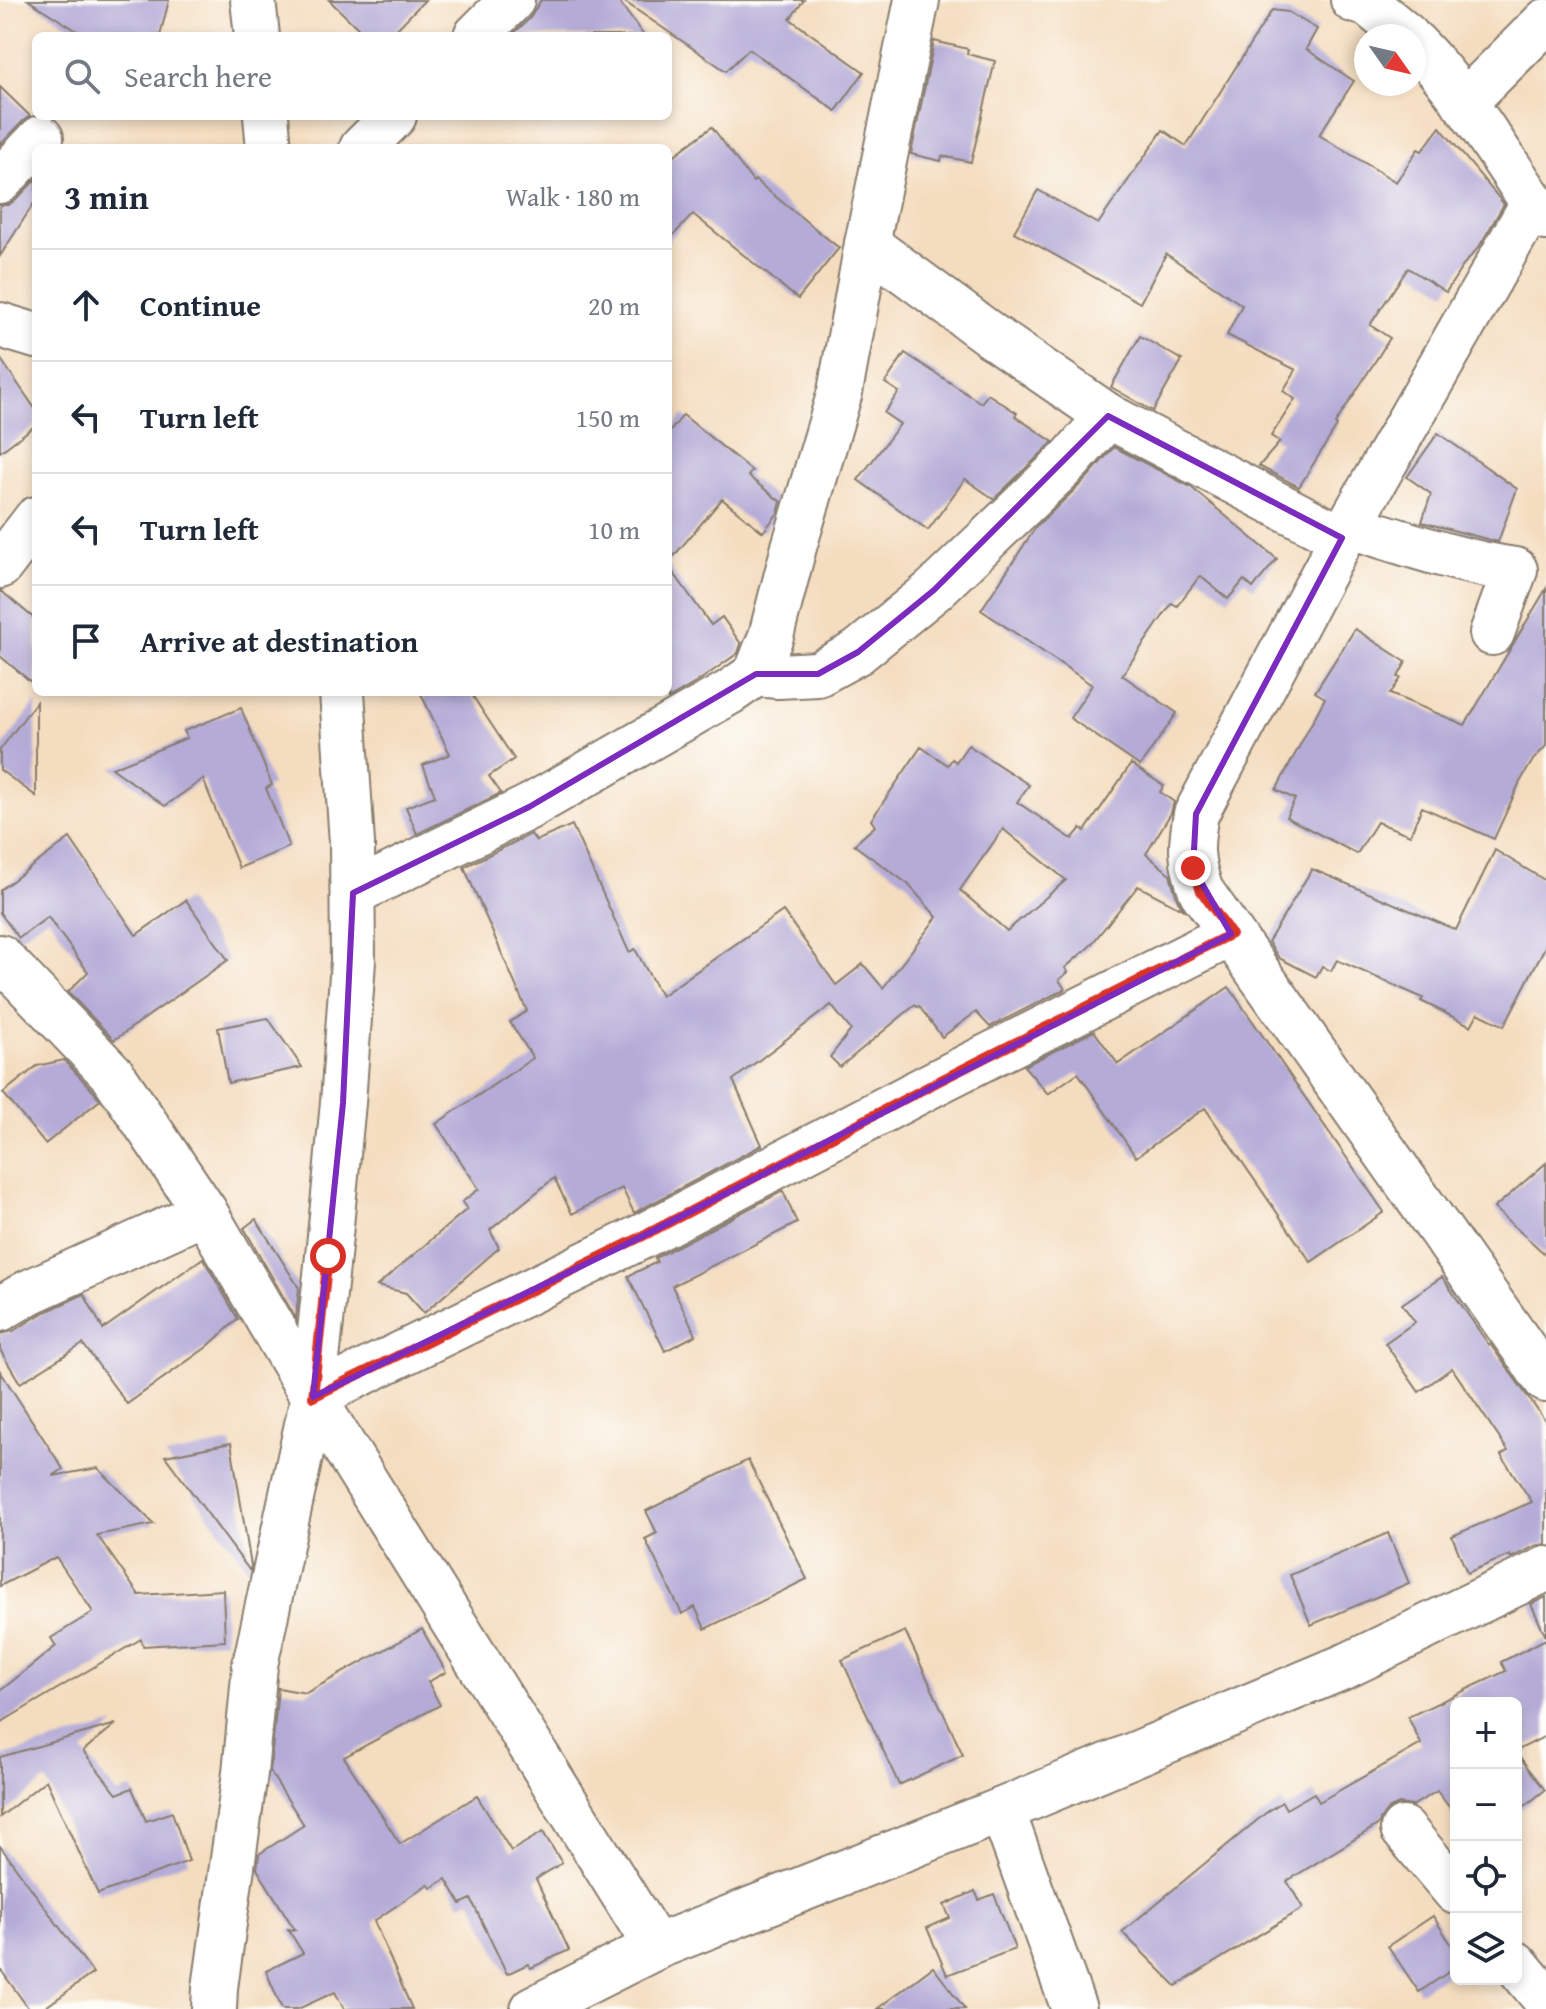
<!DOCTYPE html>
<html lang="en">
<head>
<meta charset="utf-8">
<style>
  body { margin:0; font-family:"Gentium Book Plus",serif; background:#f2f2f3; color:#1f2937 }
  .controls { position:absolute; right:24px; bottom:24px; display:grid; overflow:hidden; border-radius:12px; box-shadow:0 4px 12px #0003 }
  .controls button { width:72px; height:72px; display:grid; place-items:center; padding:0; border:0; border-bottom:2px solid #e0e1e3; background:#fff; color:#1f2937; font:40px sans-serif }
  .compass { position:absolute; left:1354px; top:24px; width:72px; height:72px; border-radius:50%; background:#fff; box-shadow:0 4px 12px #0003; rotate:124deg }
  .stop { position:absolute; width:24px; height:24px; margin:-18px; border:6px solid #d93025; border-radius:50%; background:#fff }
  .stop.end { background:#d93025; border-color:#fff; box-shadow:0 2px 8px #0008 }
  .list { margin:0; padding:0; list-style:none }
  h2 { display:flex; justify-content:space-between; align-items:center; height:104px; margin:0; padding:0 32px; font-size:34px }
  h2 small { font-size:26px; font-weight:400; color:#747a83 }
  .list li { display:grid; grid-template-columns:52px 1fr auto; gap:24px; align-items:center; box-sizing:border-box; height:112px; padding:0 32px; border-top:2px solid #e0e1e3 }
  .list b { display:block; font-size:30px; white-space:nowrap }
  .list em { font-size:26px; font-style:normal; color:#747a83 }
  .icon { flex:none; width:44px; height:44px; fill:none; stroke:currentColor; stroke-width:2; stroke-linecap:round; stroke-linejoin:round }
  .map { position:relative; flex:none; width:1546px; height:2009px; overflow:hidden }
  .search { position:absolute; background:#fff; box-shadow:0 4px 12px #0003; left:32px; top:32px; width:640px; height:88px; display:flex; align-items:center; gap:20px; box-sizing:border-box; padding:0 28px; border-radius:12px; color:#747a83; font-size:30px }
  .panel { position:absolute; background:#fff; box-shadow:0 4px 12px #0003; left:32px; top:144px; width:640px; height:552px; border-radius:12px }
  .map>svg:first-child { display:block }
  .building { fill:#b4abd7; fill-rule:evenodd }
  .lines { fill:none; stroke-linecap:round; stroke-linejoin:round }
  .minor-casing { stroke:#887c6e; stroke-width:48 }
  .minor { stroke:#fff; stroke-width:44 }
  .route { stroke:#d93025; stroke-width:10 }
  .marked { fill:none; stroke:#7b2cbf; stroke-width:6; stroke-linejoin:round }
</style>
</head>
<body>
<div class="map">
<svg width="1546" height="2009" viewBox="0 0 1546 2009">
  <rect width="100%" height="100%" fill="#fdfcf7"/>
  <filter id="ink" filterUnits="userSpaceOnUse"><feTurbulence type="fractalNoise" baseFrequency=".0125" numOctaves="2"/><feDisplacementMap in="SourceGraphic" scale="16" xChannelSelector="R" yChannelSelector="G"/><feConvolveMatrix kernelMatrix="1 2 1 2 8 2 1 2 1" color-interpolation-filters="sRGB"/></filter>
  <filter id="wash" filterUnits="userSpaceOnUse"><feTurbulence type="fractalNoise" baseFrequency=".006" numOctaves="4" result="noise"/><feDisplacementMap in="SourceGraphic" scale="32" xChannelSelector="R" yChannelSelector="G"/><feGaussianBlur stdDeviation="1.8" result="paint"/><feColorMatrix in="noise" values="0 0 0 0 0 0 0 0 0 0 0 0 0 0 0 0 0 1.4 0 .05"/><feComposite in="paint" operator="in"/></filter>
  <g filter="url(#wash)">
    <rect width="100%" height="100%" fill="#f4ddbf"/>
    <g id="blocks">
      <!-- building -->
      <g class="building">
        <path d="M28,0H169L160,36H85Z"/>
        <path d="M329,0H425L390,36H366Z"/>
        <path d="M541,0H618L644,36H511L530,18Z"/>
        <path d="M622,0H804L790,19L864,72L836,111L749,49L726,71Z"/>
        <path d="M1272,10L1288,12L1317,29L1306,49L1354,81L1319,135L1396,182L1418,149L1422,151L1440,127L1504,204L1479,247L1464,264L1446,292L1408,268L1370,325L1390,338L1335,424L1337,426L1299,487L1259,466L1280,442L1271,436L1295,399L1283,391L1296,370L1227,335L1242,305L1166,254L1140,303L1014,232L1038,190L1098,224L1163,130L1186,146Z"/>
        <path d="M934,41L968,49L967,54L995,61L971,162L942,156L941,161L911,154Z"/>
        <path d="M0,87L30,116L23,121L0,145Z"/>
        <path d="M712,127L753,182L755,180L839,248L798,299L693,214L668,241V160Z"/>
        <path d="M36,179V200L0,256V205H8L17,199Z"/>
        <path d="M1140,336L1182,360L1153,411L1111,387Z"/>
        <path d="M905,353L981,403L988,394L1017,413L1015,416L1053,442L994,499L965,479L928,530L858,480L900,424L884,413L899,392L885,383Z"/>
        <path d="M0,358L36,410V425L0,452Z"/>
        <path d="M683,415L752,471L748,476L781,502L778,513L763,532L722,499L668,563V434Z"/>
        <path d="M1438,433L1517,489L1498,542L1422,522L1431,494L1407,477Z"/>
        <path d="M1114,447L1191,487L1277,559L1253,588L1244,580L1228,599L1200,576L1177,606L1172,603L1122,675L1177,713L1140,766L1070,718L1092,685L981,610L1036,527L1087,478Z"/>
        <path d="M668,565L711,625L722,617L741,644L738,653L697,682L668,699Z"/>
        <path d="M1546,589V746L1533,760L1520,782L1494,839L1422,807L1410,835L1377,822L1357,854L1286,817L1295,799L1276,790L1325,698L1315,692L1355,629L1406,662L1398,677L1401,678L1390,694L1465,725Z"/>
        <path d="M0,590L36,620V686L0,656Z"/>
        <path d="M420,692H470L514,759L489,776L501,793L417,834L406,807L435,796L423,765L450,754Z"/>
        <path d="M36,702V796L0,770V750Z"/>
        <path d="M241,708L272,785L266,788L289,847L239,868L203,779L165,806L112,768L187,738L184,731Z"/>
        <path d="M968,745L1029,785L1017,802L1072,839L1081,828L1085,831L1131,764L1164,786L1160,792L1174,802L1171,813L1146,854L1170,874L1177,899L1184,910L1138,886L1090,946L1065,968L1068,972L1059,980L1065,989L990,1027L976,1012L942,1037L919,1006L917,1007L915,1005L840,1067L830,1057L851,1030L831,1005L733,1080L762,1145L634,1213L622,1188L572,1214L554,1178L490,1230L499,1248L424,1313L406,1293L377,1286L467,1209L462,1202L479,1189L436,1124L533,1058L510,1022L527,1011L464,867L531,834L536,841L572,825L629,952L635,949L661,996L783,911L836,985L863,964L883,988L937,917L908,884L854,845L875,826L871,820L921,747L948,765L952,759L956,762ZM1003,829L1066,880L1007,931L960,890Z"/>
        <path d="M70,838L136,935L186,900L228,960L114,1040L68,992L88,972L48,917L19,938L0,913V890Z"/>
        <path d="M1495,850L1546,881V945L1504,1026L1478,1013L1471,1026L1421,1001L1423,998L1337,960L1331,971L1322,966L1316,977L1279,958L1268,942L1312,869L1456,930Z"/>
        <path d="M1229,987L1384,1212L1311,1262L1205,1108L1136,1157L1078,1073L1048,1094L1024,1066L1094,1031L1118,1064Z"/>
        <path d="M268,1018L302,1067L228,1083L218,1028Z"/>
        <path d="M64,1060L93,1091L100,1100L45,1144L3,1093L37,1066Z"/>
        <path d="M1546,1163V1255L1494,1208Z"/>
        <path d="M783,1191L797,1223L672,1286L696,1335L665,1351L628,1276L657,1262L655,1258Z"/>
        <path d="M256,1219L299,1288L296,1319L244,1228Z"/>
        <path d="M203,1258L238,1319L207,1347L127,1404L83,1344L20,1383L0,1350V1334L13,1331L41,1314L84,1294L103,1329Z"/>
        <path d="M1442,1277L1489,1345L1490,1344L1546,1422V1544L1535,1546L1511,1558L1510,1555L1467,1573L1452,1536L1532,1502L1501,1455L1508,1451L1452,1368L1419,1392L1385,1343L1415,1322L1402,1304Z"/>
        <path d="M0,1371L63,1469L53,1476L98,1468L154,1524L97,1535L139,1595L223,1590L225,1641L143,1646L141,1639L0,1723V1691L56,1646L51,1638L93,1612L56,1557L0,1586Z"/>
        <path d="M231,1443L251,1566L250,1571L165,1456Z"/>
        <path d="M748,1460L807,1579L705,1629L695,1607L682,1614L645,1539L657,1533L646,1511Z"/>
        <path d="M1388,1533L1409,1583L1311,1625L1290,1575Z"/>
        <path d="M1546,1597V1637L1531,1604Z"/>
        <path d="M422,1629L446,1672L428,1682L440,1705L344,1757L400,1844L477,1796L511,1851L543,1832L562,1863L536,1879L569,1950L531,1968L528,1964L507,1974L471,1899L461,1904L446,1879L431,1888L428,1884L374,1921L412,2009H344L335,1992L298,2009H282L266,1971L303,1953L288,1929L295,1930L257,1869L259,1854L304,1825L270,1772L278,1688L306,1693Z"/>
        <path d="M905,1631L963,1755L899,1785L842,1660Z"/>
        <path d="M1546,1639V1736L1516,1751V1703H1456V1816L1437,1791L1412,1806L1399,1804L1388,1809L1380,1820L1379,1824L1287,1881L1303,1908L1176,1986L1122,1932L1267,1812L1282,1802L1286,1809L1314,1793L1319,1802L1421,1744L1408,1717L1506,1671L1501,1662Z"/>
        <path d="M116,1724L83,1751L117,1794L132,1788L146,1821L172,1812L189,1861L98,1894L46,1780L0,1817V1757Z"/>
        <path d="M1516,1752L1545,1790L1516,1813Z"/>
        <path d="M0,1846L93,1973L43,2009H29L0,1969Z"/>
        <path d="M975,1891L979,1900L994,1894L1015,1949L947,1975L927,1928L950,1918L944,1905Z"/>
        <path d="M1433,1916L1456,1952V1967L1419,1992L1388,1946Z"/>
        <path d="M933,1967L965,2009H877Z"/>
      </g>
    </g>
  </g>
  <g filter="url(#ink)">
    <use href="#blocks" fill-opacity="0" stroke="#887c6e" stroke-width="2"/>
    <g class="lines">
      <!-- minor casing -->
      <g class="minor-casing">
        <g id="minor">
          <path d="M253,0L257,36"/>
          <path d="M1353,0L1368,4L1407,36"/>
          <path d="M476,36L512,0"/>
          <path d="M1414,43C1461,90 1496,149 1533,203L1546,218"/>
          <path d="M1464,103L1546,21"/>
          <path d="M266,116L269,148"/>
          <path d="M362,148L394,116"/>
          <path d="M0,181L41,138"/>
          <path d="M1533,203L1342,538L1196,814C1190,846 1190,860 1201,891L1546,1380"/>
          <path d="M867,244L992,336L1108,416L1342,538"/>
          <path d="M0,325L36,336"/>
          <path d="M1350,526C1405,543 1459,562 1515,570L1492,633"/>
          <path d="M0,566L36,519"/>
          <path d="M756,674L778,676L818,674L858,652L934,590L1070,460L1108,416"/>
          <path d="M353,893L529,807L730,692L756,674L771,636L794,547L840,392L867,244L917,0"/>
          <path d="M0,957L113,1075L205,1212L313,1397L656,1947"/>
          <path d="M0,1309L29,1292L205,1212"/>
          <path d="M313,1397L643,1236L939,1081L1231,934"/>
          <path d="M1002,1810L1074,2009"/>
          <path d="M1403,1829L1456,1892"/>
          <path d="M1516,1964L1546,2000"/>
          <path d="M214,2009L215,1988L245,1773L255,1665L313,1397L328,1256L343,1103L353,961L352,843L342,692"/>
          <path d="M533,2009L656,1947L1002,1810L1348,1665L1546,1569"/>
        </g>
      </g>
      <!-- minor -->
      <use href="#minor" class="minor"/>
    </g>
  </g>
  <g class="lines" filter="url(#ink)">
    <!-- route -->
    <path class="route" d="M328,1256L313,1397L643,1236L939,1081L1231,934L1201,891L1193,868"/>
  </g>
  <!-- marked area -->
  <path class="marked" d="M1108,416L1342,538L1196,814L1193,868L1231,934L643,1236L313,1397L343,1103L353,893L529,807L756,674H818L858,652L934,590Z"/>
</svg>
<div class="controls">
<button>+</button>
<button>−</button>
<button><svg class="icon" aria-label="locate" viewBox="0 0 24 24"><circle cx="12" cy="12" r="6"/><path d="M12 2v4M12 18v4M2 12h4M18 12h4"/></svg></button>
<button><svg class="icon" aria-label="layers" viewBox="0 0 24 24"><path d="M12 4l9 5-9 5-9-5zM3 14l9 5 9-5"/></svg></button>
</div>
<svg class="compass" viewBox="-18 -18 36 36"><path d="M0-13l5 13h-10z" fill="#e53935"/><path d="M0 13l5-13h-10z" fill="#747a83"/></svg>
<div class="stop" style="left:328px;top:1256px"></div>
<div class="stop end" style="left:1193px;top:868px"></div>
<div class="search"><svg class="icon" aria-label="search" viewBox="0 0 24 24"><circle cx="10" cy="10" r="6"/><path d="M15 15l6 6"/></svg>Search here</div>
<section class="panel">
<h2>3 min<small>Walk · 180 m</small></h2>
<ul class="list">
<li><svg class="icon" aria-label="ahead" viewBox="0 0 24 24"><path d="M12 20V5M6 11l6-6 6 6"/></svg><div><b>Continue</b></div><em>20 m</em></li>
<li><svg class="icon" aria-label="left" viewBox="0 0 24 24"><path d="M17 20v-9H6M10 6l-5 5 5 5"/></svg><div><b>Turn left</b></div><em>150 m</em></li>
<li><svg class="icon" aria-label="left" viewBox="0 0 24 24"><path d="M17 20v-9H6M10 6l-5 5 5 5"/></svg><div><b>Turn left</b></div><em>10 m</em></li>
<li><svg class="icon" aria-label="arrive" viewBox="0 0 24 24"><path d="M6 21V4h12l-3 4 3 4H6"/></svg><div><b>Arrive at destination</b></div></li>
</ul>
</section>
</div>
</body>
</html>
